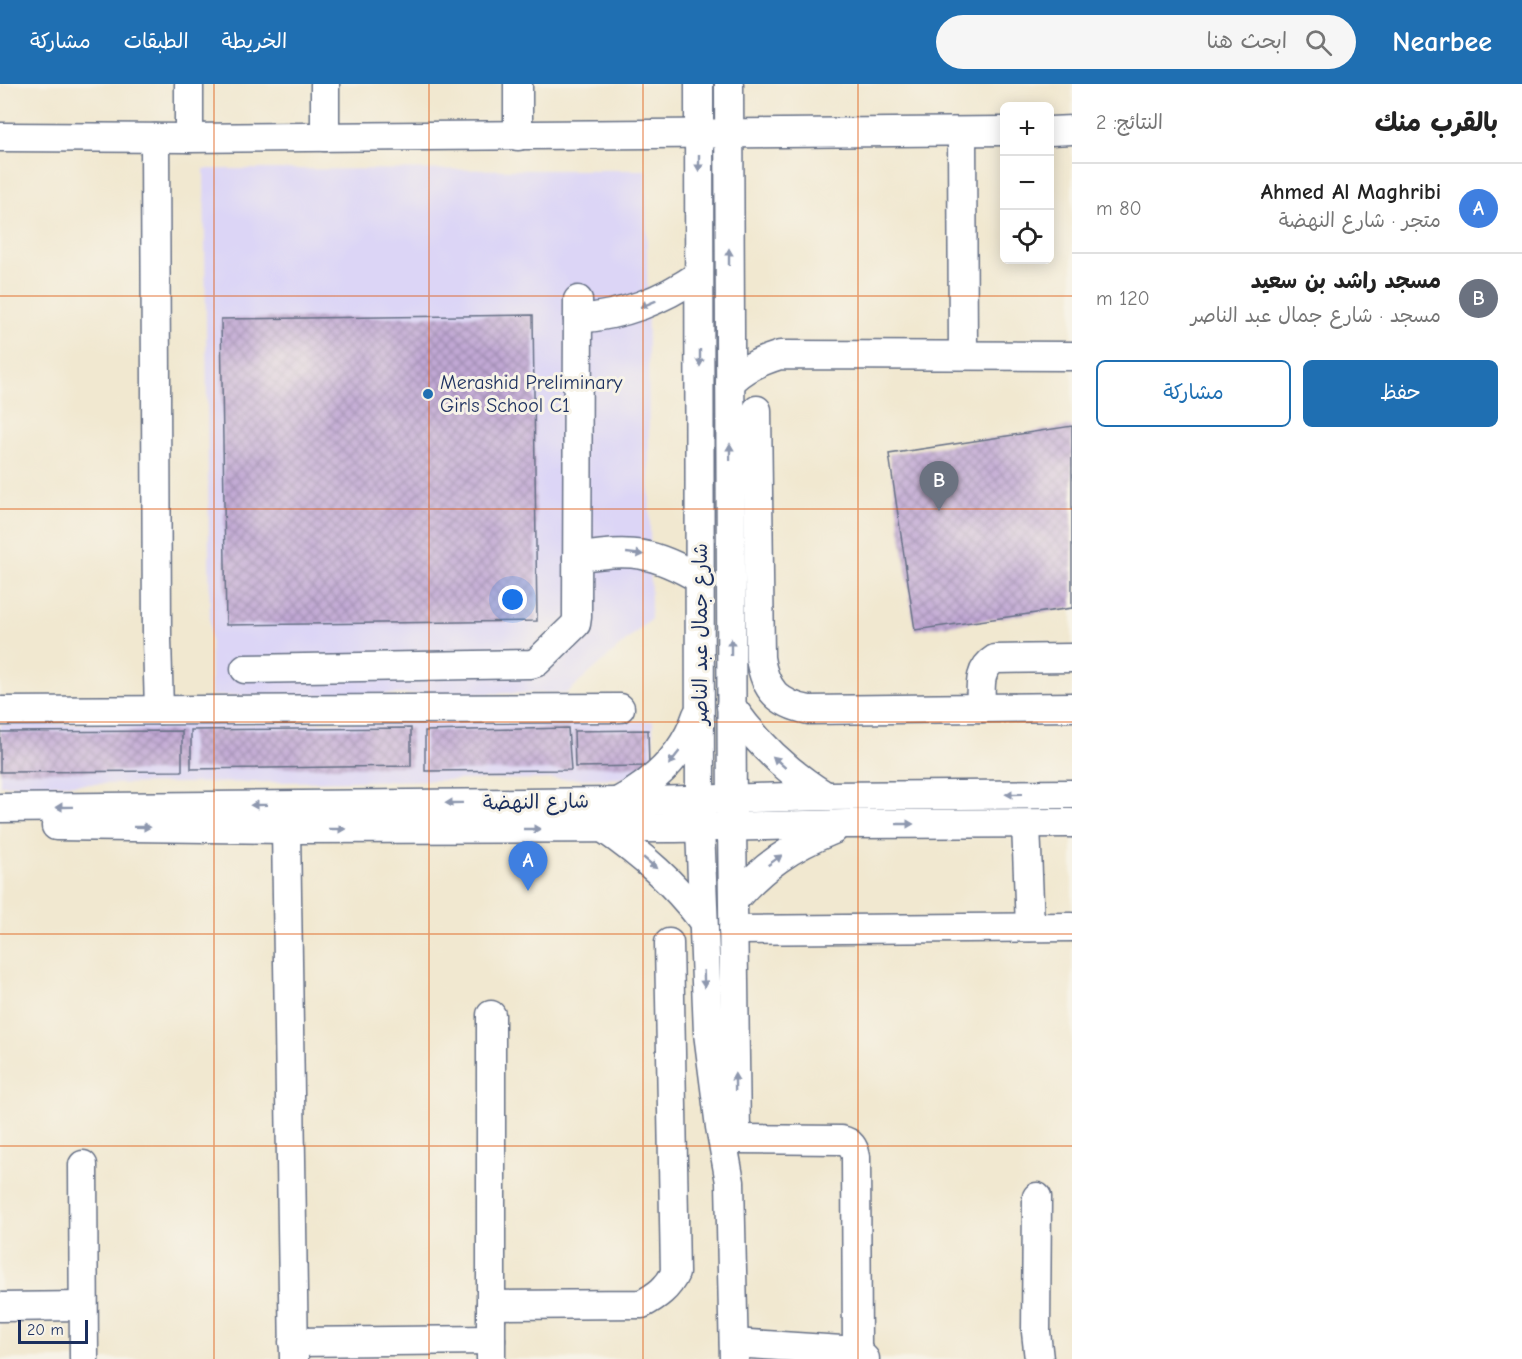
<!DOCTYPE html>
<html lang="ar">
<head>
<meta charset="utf-8">
<style>
  body { margin:0; font-family:"Comic Neue","Playpen Sans Arabic",sans-serif; background:#f6f6f6; color:#222; direction:rtl }
  .controls { position:absolute; right:18px; top:18px; display:grid; overflow:hidden; border-radius:9px; box-shadow:0 3px 15px #0003 }
  .controls button { width:54px; height:54px; display:grid; place-items:center; padding:0; border:0; border-bottom:2px solid #e0e0e0; background:#fff; color:#222; font:30px sans-serif }
  .scale { position:absolute; left:18px; bottom:15px; width:70px; box-sizing:border-box; padding-left:6px; border:3px solid #1b2f5e; border-top:0; font-size:16px; line-height:21px; white-space:nowrap; color:#1b2f5e; -webkit-text-stroke:4px #f7f3e8; paint-order:stroke }
  .you { position:absolute; left:513px; top:516px; width:21px; height:21px; margin:-15px; border:4px solid #fff; border-radius:50%; background:#1a73e8; box-shadow:0 0 0 9px #1a73e833 }
  .badge { display:grid; place-items:center; width:39px; height:39px; border-radius:50%; background:#1f6fb2; color:#fff; font-size:20px; font-weight:700 }
  .pin { position:absolute; translate:-50% -50px; filter:drop-shadow(0 2px 3px #0008) }
  .pin::after { content:''; position:absolute; top:32px; width:21px; height:18px; background:inherit; clip-path:polygon(0 0,100% 0,50% 100%) }
  .list { margin:0; padding:0; list-style:none }
  h2 { display:flex; justify-content:space-between; align-items:center; height:78px; margin:0; padding:0 24px; font-size:26px }
  h2 small { font-size:20px; font-weight:400; color:#767676 }
  .list li { display:grid; grid-template-columns:39px 1fr auto; gap:18px; align-items:center; box-sizing:border-box; height:90px; padding:0 24px; border-top:2px solid #e0e0e0 }
  .list b { display:block; font-size:22px; white-space:nowrap }
  .list p { margin:0; font-size:20px; white-space:nowrap; color:#767676 }
  .list em { font-size:20px; font-style:normal; color:#767676 }
  .actions { display:flex; gap:12px; padding:18px 24px }
  .actions a { flex:1; padding:14px 0; border:2px solid #1f6fb2; border-radius:9px; text-align:center; font-size:21px; color:#1f6fb2 }
  .actions .main { background:#1f6fb2; color:#fff }
  .icon { flex:none; width:33px; height:33px; fill:none; stroke:currentColor; stroke-width:2; stroke-linecap:round; stroke-linejoin:round }
  .map { position:relative; flex:none; width:1072px; height:1275px; overflow:hidden; direction:ltr }
  header { display:flex; align-items:center; gap:36px; box-sizing:border-box; height:84px; padding:0 30px; background:#1f6fb2; color:#fff }
  header strong { font-size:28px }
  nav { display:flex; gap:33px; margin-inline-start:auto; font-size:21px }
  .search { width:420px; height:54px; background:#f6f6f6; display:flex; align-items:center; gap:15px; box-sizing:border-box; padding:0 21px; border-radius:33px; color:#767676; font-size:22px }
  main { display:flex }
  aside { flex:1; background:#fff }
  .map>svg:first-child { display:block }
  .built { fill:#dcd5f6 }
  .building { fill:url(#building-cross-hatch) }
  .lines { fill:none; stroke-linecap:round; stroke-linejoin:round }
  .minor-casing { stroke:#667086; stroke-width:31 }
  .minor { stroke:#fff; stroke-width:28 }
  .oneway { fill:#8d97ae }
  .grid { fill:none; stroke:#de5710; stroke-width:1.5; stroke-opacity:0.55 }
  .poi-dot { fill:#1f6fb2; stroke:#f7f3e8; stroke-width:2 }
  .labels { text-anchor:middle; dominant-baseline:central; stroke-width:6; stroke-linejoin:round; paint-order:stroke }
  .poi-label { font-size:20px; fill:#1b2f5e; stroke:#f7f3e8; text-anchor:start }
  .street-label { font-size:20px; fill:#1b2f5e; stroke:#f7f3e8 }
</style>
</head>
<body>
<header>
<strong>Nearbee</strong>
<div class="search"><svg class="icon" aria-label="search" viewBox="0 0 24 24"><circle cx="10" cy="10" r="6"/><path d="M15 15l6 6"/></svg>ابحث هنا</div>
<nav><a>الخريطة</a><a>الطبقات</a><a>مشاركة</a></nav>
</header>
<main>
<aside>
<h2>بالقرب منك<small>النتائج: 2</small></h2>
<ul class="list">
<li><span class="badge" style="background:#3f7fe0">A</span><div><b>Ahmed Al Maghribi</b><p>متجر · شارع النهضة</p></div><em>80 m</em></li>
<li><span class="badge" style="background:#6b7280">B</span><div><b>مسجد راشد بن سعيد</b><p>مسجد · شارع جمال عبد الناصر</p></div><em>120 m</em></li>
</ul>
<div class="actions"><a class="main">حفظ</a><a>مشاركة</a></div>
</aside>
<div class="map">
<svg width="1072" height="1275" viewBox="0 0 1072 1275">
  <defs>
    <pattern id="building-cross-hatch" width="8" height="8" patternUnits="userSpaceOnUse" patternTransform="scale(1.5)"><rect width="8" height="8" fill="#c1a8d4"/><path d="M0 0l8 8M0 8l8-8" fill="none" stroke="#9c89af"/></pattern>
  </defs>
  <rect width="100%" height="100%" fill="#f7f3e8"/>
  <filter id="ink" filterUnits="userSpaceOnUse"><feTurbulence type="fractalNoise" baseFrequency=".0167" numOctaves="2"/><feDisplacementMap in="SourceGraphic" scale="12" xChannelSelector="R" yChannelSelector="G"/><feConvolveMatrix kernelMatrix="1 2 1 2 8 2 1 2 1" color-interpolation-filters="sRGB"/></filter>
  <filter id="wash" filterUnits="userSpaceOnUse"><feTurbulence type="fractalNoise" baseFrequency=".008" numOctaves="4" result="noise"/><feDisplacementMap in="SourceGraphic" scale="24" xChannelSelector="R" yChannelSelector="G"/><feGaussianBlur stdDeviation="1.35" result="paint"/><feColorMatrix in="noise" values="0 0 0 0 0 0 0 0 0 0 0 0 0 0 0 0 0 1.4 0 .05"/><feComposite in="paint" operator="in"/></filter>
  <g filter="url(#wash)">
    <rect width="100%" height="100%" fill="#f1e8d0"/>
    <!-- built -->
    <g class="built">
      <path d="M204,85L646,86L651,535L567,609L211,612Z"/>
      <path d="M653,637V694L0,701V640Z"/>
    </g>
    <g id="blocks">
      <!-- building -->
      <g class="building">
        <path d="M533,231L537,537L226,541L221,235Z"/>
        <path d="M1072,342V524L915,546L889,370Z"/>
        <path d="M411,644V682L191,685V646Z"/>
        <path d="M568,644L571,686L425,687V647Z"/>
        <path d="M648,646L649,682L575,683L574,647Z"/>
        <path d="M182,647V687L0,688V648Z"/>
      </g>
    </g>
  </g>
  <g filter="url(#ink)">
    <use href="#blocks" fill-opacity="0" stroke="#667086" stroke-width="1.5"/>
    <g class="lines">
      <!-- minor casing -->
      <g class="minor-casing">
        <g id="minor">
          <path d="M189,0V54"/>
          <path d="M325,0V53"/>
          <path d="M699,0L700,744L708,949L720,1043L730,1098L734,1275"/>
          <path d="M729,0L732,743L736,1051"/>
          <path d="M1050,47L1072,46"/>
          <path d="M962,48L963,270"/>
          <path d="M518,52V0"/>
          <path d="M0,53L189,54L1004,47"/>
          <path d="M155,54L157,555L159,626"/>
          <path d="M578,235C624,231 661,217 699,191"/>
          <path d="M730,299C744,284 761,277 780,271L1072,272"/>
          <path d="M757,326L760,574C765,606 778,620 809,626L1072,623"/>
          <path d="M577,474C630,464 654,468 700,495"/>
          <path d="M245,585L531,580L537,578L576,540L577,533L578,216"/>
          <path d="M731,622C757,659 787,688 826,712"/>
          <path d="M981,624C981,605 977,586 995,575L1072,574"/>
          <path d="M0,627L620,624"/>
          <path d="M619,717C655,698 684,670 697,631"/>
          <path d="M0,724L618,718L826,712L1072,710"/>
          <path d="M1026,740L1030,843"/>
          <path d="M56,742L286,745L676,744L846,740L1072,739"/>
          <path d="M603,744C643,772 673,798 702,836"/>
          <path d="M286,745L294,1275"/>
          <path d="M733,817C763,782 791,763 833,746"/>
          <path d="M733,846L1072,843"/>
          <path d="M735,1055L841,1056C851,1058 854,1063 856,1073L857,1267"/>
          <path d="M83,1081L84,1275"/>
          <path d="M1037,1113L1036,1248L1039,1275"/>
          <path d="M491,1221L642,1220C657,1212 668,1204 675,1189L669,859"/>
          <path d="M0,1223L83,1222"/>
          <path d="M293,1258L491,1256"/>
          <path d="M734,1259L857,1267L865,1275"/>
          <path d="M491,1275V931"/>
        </g>
      </g>
      <!-- minor -->
      <use href="#minor" class="minor"/>
    </g>
    <!-- one-way arrows -->
    <defs><path id="oneway-solid" d="M-6-.8H1V-3.2L6.5 0L1 3.2V.8H-6Z" transform="scale(1.5)"/></defs>
    <g class="oneway">
      <use href="#oneway-solid" transform="translate(699 79) rotate(90)"/>
      <use href="#oneway-solid" transform="translate(729 173) rotate(-90)"/>
      <use href="#oneway-solid" transform="translate(648 220) rotate(158)"/>
      <use href="#oneway-solid" transform="translate(700 274) rotate(90)"/>
      <use href="#oneway-solid" transform="translate(730 368) rotate(-90)"/>
      <use href="#oneway-solid" transform="translate(635 470) rotate(6)"/>
      <use href="#oneway-solid" transform="translate(731 563) rotate(-90)"/>
      <use href="#oneway-solid" transform="translate(674 674) rotate(128)"/>
      <use href="#oneway-solid" transform="translate(779 678) rotate(-138)"/>
      <use href="#oneway-solid" transform="translate(1014 710) rotate(179)"/>
      <use href="#oneway-solid" transform="translate(454 719) rotate(179)"/>
      <use href="#oneway-solid" transform="translate(259 721) rotate(179)"/>
      <use href="#oneway-solid" transform="translate(64 723) rotate(179)"/>
      <use href="#oneway-solid" transform="translate(905 740)"/>
      <use href="#oneway-solid" transform="translate(142 743) rotate(1)"/>
      <use href="#oneway-solid" transform="translate(337 745)"/>
      <use href="#oneway-solid" transform="translate(532 745)"/>
      <use href="#oneway-solid" transform="translate(775 776) rotate(-36)"/>
      <use href="#oneway-solid" transform="translate(650 779) rotate(40)"/>
      <use href="#oneway-solid" transform="translate(704 895) rotate(88)"/>
      <use href="#oneway-solid" transform="translate(735 998) rotate(-91)"/>
    </g>
  </g>
  <!-- grid -->
  <path class="grid" d="M214,0V1275M429,0V1275M643,0V1275M858,0V1275M0,212H1072M0,425H1072M0,638H1072M0,850H1072M0,1062H1072"/>
  <!-- markers -->
  <circle class="poi-dot" cx="428" cy="310" r="6"/>
  <g class="labels">
    <!-- poi labels -->
    <g class="poi-label">
      <text x="440" y="298">Merashid Preliminary<tspan x="440" dy="23">Girls School C1</tspan></text>
    </g>
    <!-- street labels -->
    <g class="street-label">
      <text transform="translate(700 550) rotate(-90)">شارع جمال عبد الناصر</text>
      <text transform="translate(536 718) rotate(-1)">شارع النهضة</text>
    </g>
  </g>
</svg>
<div class="controls">
<button>+</button>
<button>−</button>
<button><svg class="icon" aria-label="locate" viewBox="0 0 24 24"><circle cx="12" cy="12" r="6"/><path d="M12 2v4M12 18v4M2 12h4M18 12h4"/></svg></button>
</div>
<div class="scale">20 m</div>
<div class="you"></div>
<div class="pin badge" style="left:528px;top:807px;background:#3f7fe0">A</div>
<div class="pin badge" style="left:939px;top:427px;background:#6b7280">B</div>
</div>
</main>
</body>
</html>
